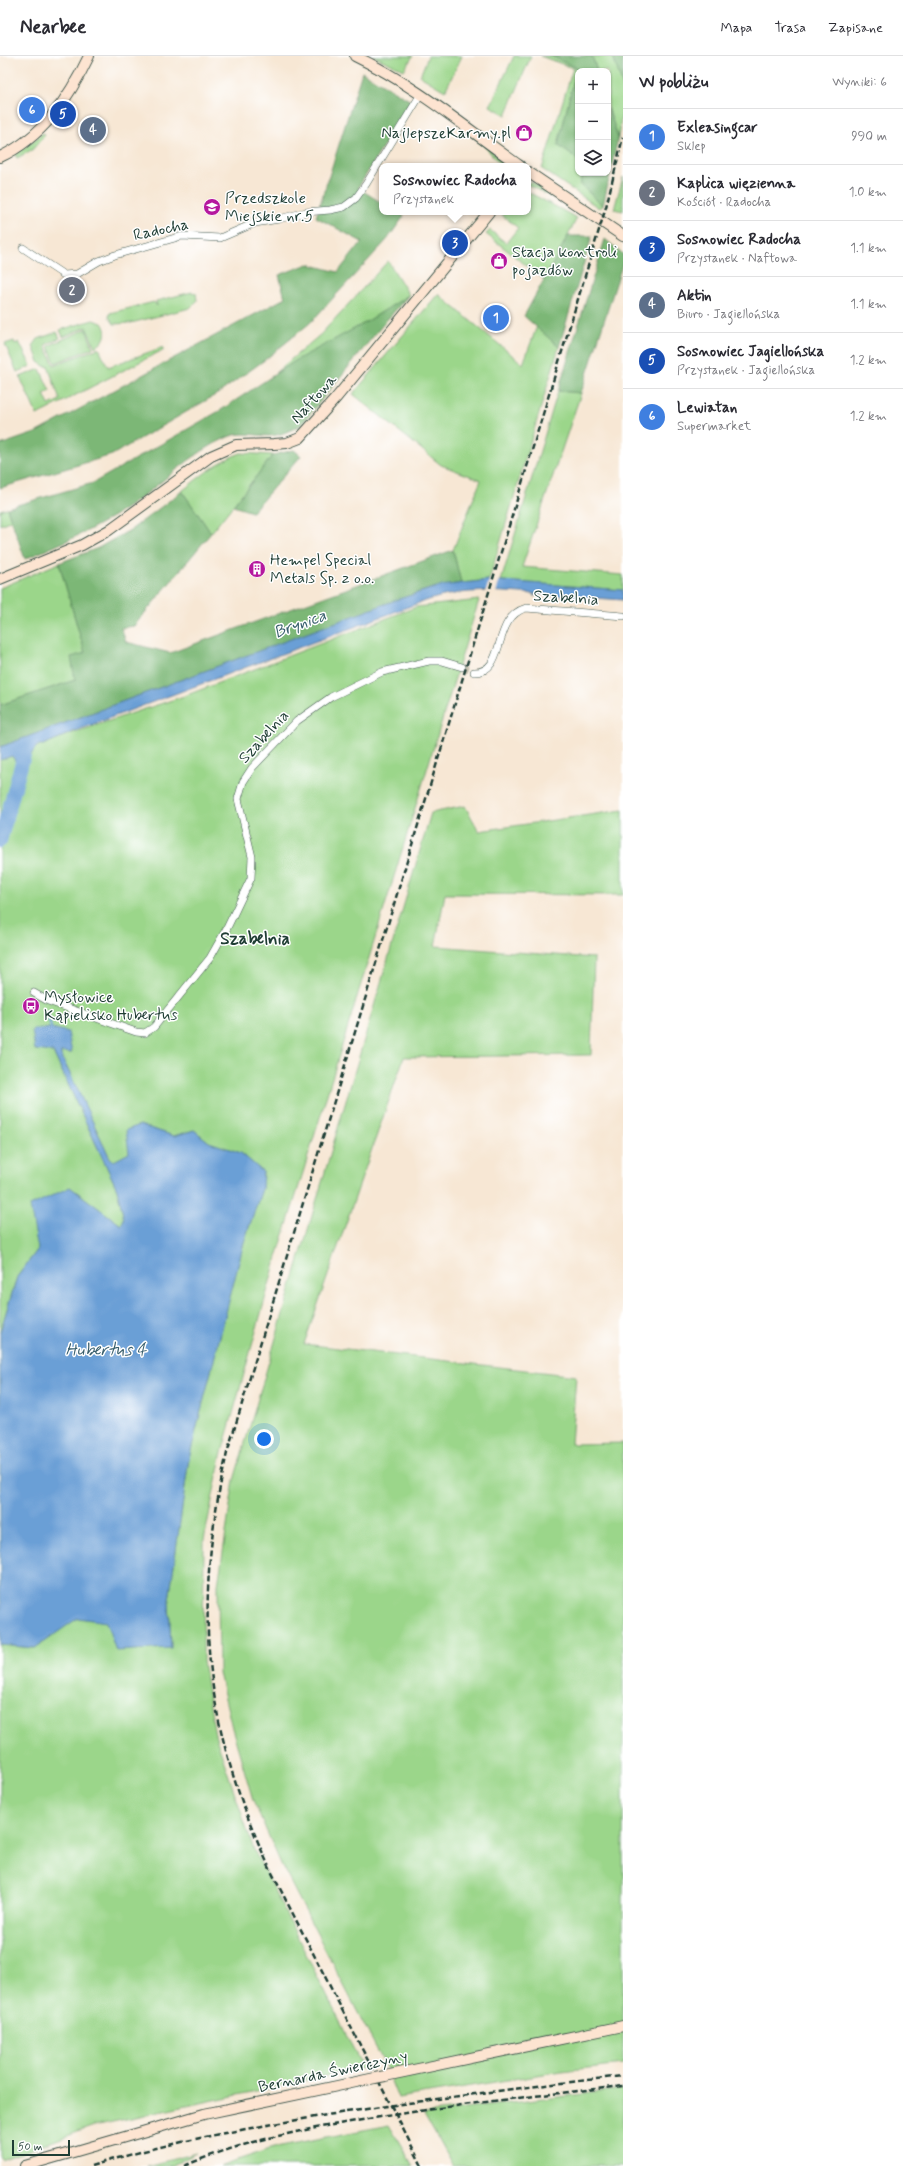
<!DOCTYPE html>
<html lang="pl">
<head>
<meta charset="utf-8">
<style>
  body { margin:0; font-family:Mynerve,sans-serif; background:#f2f2f3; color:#2b2b33 }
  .controls { position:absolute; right:12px; top:12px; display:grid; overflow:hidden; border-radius:8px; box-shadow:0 1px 3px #0004 }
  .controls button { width:36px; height:36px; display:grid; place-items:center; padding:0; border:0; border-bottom:1px solid #e1e1e2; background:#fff; color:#2b2b33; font:20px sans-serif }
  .scale { position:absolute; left:12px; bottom:10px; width:58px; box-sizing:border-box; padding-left:4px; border:2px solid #1f3d34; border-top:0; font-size:11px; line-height:14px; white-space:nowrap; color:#1f3d34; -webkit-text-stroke:3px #fff; paint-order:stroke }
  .you { position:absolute; left:264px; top:1383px; width:14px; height:14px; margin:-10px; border:3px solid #fff; border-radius:50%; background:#1a73e8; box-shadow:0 0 0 6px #1a73e833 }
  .badge { display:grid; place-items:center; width:26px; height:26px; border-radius:50%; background:#b5179e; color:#fff; font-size:13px; font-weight:700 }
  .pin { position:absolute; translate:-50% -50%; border:2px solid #fff; box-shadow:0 1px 4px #0006 }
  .popup { position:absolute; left:379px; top:107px; width:152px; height:52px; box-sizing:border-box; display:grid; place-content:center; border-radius:8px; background:#fff; filter:drop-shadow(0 1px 3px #0005); font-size:13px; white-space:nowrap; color:#7c7c81 }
  .popup b { font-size:15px; color:#2b2b33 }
  .popup::after { content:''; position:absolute; left:50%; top:100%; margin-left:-8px; border:8px solid transparent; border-top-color:#fff }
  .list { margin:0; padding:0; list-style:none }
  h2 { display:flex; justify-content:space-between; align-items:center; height:52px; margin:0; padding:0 16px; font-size:17px }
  h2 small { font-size:13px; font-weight:400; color:#7c7c81 }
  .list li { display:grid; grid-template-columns:26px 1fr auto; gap:12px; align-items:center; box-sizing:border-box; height:56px; padding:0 16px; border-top:1px solid #e1e1e2 }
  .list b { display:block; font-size:15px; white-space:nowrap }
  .list p { margin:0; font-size:13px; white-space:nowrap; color:#7c7c81 }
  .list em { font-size:13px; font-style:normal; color:#7c7c81 }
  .icon { flex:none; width:22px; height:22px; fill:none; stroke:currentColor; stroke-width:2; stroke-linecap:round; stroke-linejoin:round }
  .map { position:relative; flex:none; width:623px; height:2110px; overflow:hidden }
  header { display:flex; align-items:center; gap:24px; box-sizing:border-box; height:56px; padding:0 20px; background:#fff; border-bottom:1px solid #e1e1e2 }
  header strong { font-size:19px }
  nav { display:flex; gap:22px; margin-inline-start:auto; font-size:14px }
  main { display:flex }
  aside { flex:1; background:#fff }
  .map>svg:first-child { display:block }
  .green { fill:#9bd68a; stroke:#5d8a5f }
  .forest { fill:#7cb776; stroke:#4e7a55 }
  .water { fill:#6a9fd6; stroke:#446e85 }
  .pier { fill:#f7e7d4 }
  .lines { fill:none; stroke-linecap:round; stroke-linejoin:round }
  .stream { stroke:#6a9fd6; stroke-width:2.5 }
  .river { stroke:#6a9fd6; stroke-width:14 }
  .street-tunnel { stroke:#ccc5b4; stroke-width:7; stroke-dasharray:7 3.5; stroke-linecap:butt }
  .street-casing { stroke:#3f564c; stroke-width:8 }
  .secondary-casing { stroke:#3f564c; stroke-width:12 }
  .street { stroke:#fff; stroke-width:7 }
  .secondary { stroke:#fde4d1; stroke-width:10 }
  .rail { stroke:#1f3d34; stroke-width:2.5; stroke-dasharray:6 3; stroke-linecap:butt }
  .secondary-bridge-casing { stroke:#3f564c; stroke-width:12; stroke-linecap:butt }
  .secondary-bridge { stroke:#fde4d1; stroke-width:10 }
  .labels { text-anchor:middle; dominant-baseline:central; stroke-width:3; stroke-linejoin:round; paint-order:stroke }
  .poi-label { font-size:16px; fill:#1f3d34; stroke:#fff; text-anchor:start }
  .street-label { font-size:16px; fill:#1f3d34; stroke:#fff }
  .water-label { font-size:17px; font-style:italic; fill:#395f6d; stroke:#fff }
  .neighbourhood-label { font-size:17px; font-weight:bold; fill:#1f3d34; stroke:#fff }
</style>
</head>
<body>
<header>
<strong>Nearbee</strong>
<nav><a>Mapa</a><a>Trasa</a><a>Zapisane</a></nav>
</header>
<main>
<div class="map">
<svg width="623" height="2110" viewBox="0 0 623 2110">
  <rect width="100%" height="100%" fill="#fff"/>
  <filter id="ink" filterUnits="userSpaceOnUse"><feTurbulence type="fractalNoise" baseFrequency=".025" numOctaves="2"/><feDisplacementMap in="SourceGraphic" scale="8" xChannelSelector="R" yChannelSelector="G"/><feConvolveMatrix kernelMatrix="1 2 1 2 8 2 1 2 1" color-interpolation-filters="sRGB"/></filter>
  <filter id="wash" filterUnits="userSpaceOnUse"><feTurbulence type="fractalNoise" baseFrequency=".012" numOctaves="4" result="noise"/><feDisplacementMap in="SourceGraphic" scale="16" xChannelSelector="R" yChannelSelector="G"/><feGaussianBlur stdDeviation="0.9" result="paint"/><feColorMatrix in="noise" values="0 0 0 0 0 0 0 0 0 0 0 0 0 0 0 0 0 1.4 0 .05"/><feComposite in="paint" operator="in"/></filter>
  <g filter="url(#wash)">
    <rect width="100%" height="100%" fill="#f7e7d4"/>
    <!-- green -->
    <g class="green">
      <path d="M373,0H413L404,14Z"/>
      <path d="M428,0H462L445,35L420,20Z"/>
      <path d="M514,0H531L506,59L490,50Z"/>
      <path d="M540,0H551L577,12L558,89L578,104L581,129L603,150L599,152L542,113L573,12Z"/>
      <path d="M592,0H613L623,30V51L618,82L608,51V15H597Z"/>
      <path d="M43,77L45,79L32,94L17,102L15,99Z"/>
      <path d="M478,83L504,106L501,109Z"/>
      <path d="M623,121V155L614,153Z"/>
      <path d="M532,126L548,136L550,140L528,129V127Z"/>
      <path d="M528,136L577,162L545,224L486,178L490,174L506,187L518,172L502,159L504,156H528Z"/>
      <path d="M388,205L409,239L363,268L275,317L321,278Z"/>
      <path d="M192,236L196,237L197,245L190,252L131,267L114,268L109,261L110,257L154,246L157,250L156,245Z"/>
      <path d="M438,238L523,308L537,270L559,291L489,524L461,527L453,494L481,424L441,409L353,338Z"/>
      <path d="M93,264L102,267C109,276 105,287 95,291L86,271L63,281L60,274Z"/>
      <path d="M86,273L93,292L55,307L48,290Z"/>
      <path d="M57,276L60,282L45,289L54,309L99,292L108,311L163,291V294L37,359L20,321L40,313L50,335L44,338L49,349L60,344L48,310H44L39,306L33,290L38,283Z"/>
      <path d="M14,285L15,288L19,286L31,310L17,316L5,288Z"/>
      <path d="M558,335L581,337L522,511L623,519V534L501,525Z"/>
      <path d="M241,397L273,399L211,477L182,435C201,420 218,405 241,397Z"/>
      <path d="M7,452L11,464L0,469V454Z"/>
      <path d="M59,507L85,597L75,624L0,649V532Z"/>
      <path d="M479,544L274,1211L221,1400L204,1484L203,1605L215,1679L254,1794L363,2012L94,2070L2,2104L0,2101V1589L35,1592L77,1562L106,1565L171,1592L169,1544L189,1402L244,1186L262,1133L263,1116L241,1097L209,1086L194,1074L174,1080L140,1069L130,1097L114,1106L110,1102L61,999V995L71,997L68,976L53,996L117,1133L124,1163L121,1169L70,1131L38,1193L17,1221L0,1276V795C4,779 25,685 43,689L67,679L187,639L416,551Z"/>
      <path d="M12,700L16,706L17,713L0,779V704Z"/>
      <path d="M465,750L479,775L623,754V839L445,838L435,890L594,902L591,999L404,1001L304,1288L576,1320L571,1388L623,1387V2008L562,2015L398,2042L385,2009L281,1808L253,1744L232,1672L219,1617L218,1529L234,1424L431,757Z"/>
      <path d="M623,2033V2110H453L424,2058Z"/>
      <path d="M389,2069L413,2110H220L276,2091Z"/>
      <path d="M197,2097L171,2110H147Z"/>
    </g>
    <!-- forest -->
    <g class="forest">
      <path d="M551,0H592L597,15H578V104L558,89L577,12Z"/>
      <path d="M613,0H623V31Z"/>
      <path d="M362,16L411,45L358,132L382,147V156H397L404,160L387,184L310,267L266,303L219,337L112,399L0,432V389L35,377L285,242L279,219L308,208L338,216L362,186L316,161Z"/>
      <path d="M608,51L618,82L603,150L581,129L580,117H608Z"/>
      <path d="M568,180H592L559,291L524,260Z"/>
      <path d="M605,183L623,198V206L581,337L558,335Z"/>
      <path d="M409,239L386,265L301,369C291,374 282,379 270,380C257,380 241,375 228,381C191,397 161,429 128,451C96,473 60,488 25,503L7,452L93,427L221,354L298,303L363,268Z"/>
      <path d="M294,394L301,400L252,456L233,450L273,399Z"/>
      <path d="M182,435L211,477L134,570L121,572L126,586L170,597L453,494L461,527L429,533L396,544L0,691V649L75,624L71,601L85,597L59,507L98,492L132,473Z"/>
    </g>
    <!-- water -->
    <g class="water">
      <path d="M489,524L623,534V544L536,538L534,541L535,538C506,536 476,533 448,539C428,543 408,551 389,558L75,675L43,689C36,687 33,696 30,701L24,695L16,706L12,700L0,704V691L396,544L440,530Z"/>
      <path d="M51,972L68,976L72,997L61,996V999L110,1102L114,1105L129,1097L126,1074L140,1069L174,1080L194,1074L209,1086L241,1097L263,1116L262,1133L244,1186L189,1402L169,1544L171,1592L116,1595L106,1566L78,1562L35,1592L0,1589V1276L17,1221L38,1193L30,1150L70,1131L121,1169L124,1163L117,1133L53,996L35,994L32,974Z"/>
    </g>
    <!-- pier -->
    <path class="pier" d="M490,522L500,523L496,537L485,538Z"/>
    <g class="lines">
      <!-- stream -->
      <path class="stream" d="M47,956L51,972"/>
      <!-- river -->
      <path class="river" d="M0,785L24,699V690"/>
    </g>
  </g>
  <g filter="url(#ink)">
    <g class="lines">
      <!-- street-tunnel -->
      <path class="street-tunnel" d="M462,611L474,616"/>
      <!-- street casing -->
      <g class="street-casing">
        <g id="street">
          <path d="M23,192L64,219L77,218L99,205L115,199L182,180L220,182L255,167L279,163L306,156L330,154L344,151L356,142L366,128L421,38"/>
          <path d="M474,616C507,617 491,562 526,552L623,560"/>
          <path d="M34,937L48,945L136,976L145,977L154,971L210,902L227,872L251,822L252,801L238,743L243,726L252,712L297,665L331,641L382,616L429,605H442L462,611"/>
        </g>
      </g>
      <!-- secondary casing -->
      <g class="secondary-casing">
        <g id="secondary">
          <path d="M355,0C415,29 466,72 520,110"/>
          <path d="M0,101C43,81 69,42 89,0"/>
          <path d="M528,116L623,180"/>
          <path d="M0,523L82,489L109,474L211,400L236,389L274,388L287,387L300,382L336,342L489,156"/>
          <path d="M385,2020L623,1970"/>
          <path d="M25,2110L204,2058L375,2022"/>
        </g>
      </g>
      <!-- street -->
      <use href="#street" class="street"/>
      <!-- secondary -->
      <use href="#secondary" class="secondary"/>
      <!-- rail -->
      <g class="rail">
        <path d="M91,2110C168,2086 248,2072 327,2059C425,2044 524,2031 623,2020"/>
        <path d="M184,2110C247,2083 312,2072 380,2061C461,2048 542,2039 623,2030"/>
        <path d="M422,2110L271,1815C203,1671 192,1552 227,1397L606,151L623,81"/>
      </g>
      <!-- secondary-bridge casing -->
      <g class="secondary-bridge-casing">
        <path id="secondary-bridge" d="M375,2022L385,2020"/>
      </g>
      <!-- secondary-bridge -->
      <use href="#secondary-bridge" class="secondary-bridge"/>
    </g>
  </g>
  <!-- icons -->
  <defs>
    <g id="shop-disc" transform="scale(0.9)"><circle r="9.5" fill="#b5179e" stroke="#fff"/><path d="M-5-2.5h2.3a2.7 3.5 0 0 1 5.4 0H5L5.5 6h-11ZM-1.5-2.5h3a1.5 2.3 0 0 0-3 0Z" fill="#fff"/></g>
    <g id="school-disc" transform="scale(0.9)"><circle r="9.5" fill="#b5179e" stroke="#fff"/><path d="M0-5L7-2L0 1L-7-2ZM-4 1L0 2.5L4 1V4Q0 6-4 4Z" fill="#fff"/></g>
    <g id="building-disc" transform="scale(0.9)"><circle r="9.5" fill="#b5179e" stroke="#fff"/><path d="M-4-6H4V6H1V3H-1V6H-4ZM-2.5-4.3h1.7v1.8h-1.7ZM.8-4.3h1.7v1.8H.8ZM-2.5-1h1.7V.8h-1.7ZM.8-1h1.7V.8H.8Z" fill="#fff"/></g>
    <g id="bus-disc" transform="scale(0.9)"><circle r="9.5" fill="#b5179e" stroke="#fff"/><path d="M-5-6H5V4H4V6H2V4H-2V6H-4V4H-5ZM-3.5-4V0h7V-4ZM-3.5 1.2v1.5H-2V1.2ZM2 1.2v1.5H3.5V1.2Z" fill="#fff"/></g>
  </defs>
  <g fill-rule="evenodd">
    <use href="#shop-disc" x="524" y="77"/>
    <use href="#school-disc" x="212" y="151"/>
    <use href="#shop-disc" x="499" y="205"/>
    <use href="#building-disc" x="257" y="513"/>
    <use href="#bus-disc" x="31" y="950"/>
  </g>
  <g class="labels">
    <!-- poi labels -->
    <g class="poi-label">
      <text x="511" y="77" text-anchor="end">NajlepszeKarmy.pl</text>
      <text x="225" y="142">Przedszkole<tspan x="225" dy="18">Miejskie nr.5</tspan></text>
      <text x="512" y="196">Stacja kontroli<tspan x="512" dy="18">pojazdów</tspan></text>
      <text x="270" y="504">Hempel Special<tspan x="270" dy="18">Metals Sp. z o.o.</tspan></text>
      <text x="44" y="941">Mysłowice<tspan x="44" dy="18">Kąpielisko Hubertus</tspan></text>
    </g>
    <!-- street labels -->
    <g class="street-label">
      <text transform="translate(161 174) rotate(-12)">Radocha</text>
      <text transform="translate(314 343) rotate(-48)">Naftowa</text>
      <text transform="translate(566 542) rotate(4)">Szabelnia</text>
      <text transform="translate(264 681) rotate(-47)">Szabelnia</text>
      <text transform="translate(333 2016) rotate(-12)">Bernarda Świerczyny</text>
    </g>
    <!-- water labels -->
    <g class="water-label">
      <text transform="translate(300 568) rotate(-20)">Brynica</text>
      <text x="106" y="1294">Hubertus 4</text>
    </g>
    <!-- neighbourhood labels -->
    <g class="neighbourhood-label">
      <text x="255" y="883">Szabelnia</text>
    </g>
  </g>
</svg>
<div class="controls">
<button>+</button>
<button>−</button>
<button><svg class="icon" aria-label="layers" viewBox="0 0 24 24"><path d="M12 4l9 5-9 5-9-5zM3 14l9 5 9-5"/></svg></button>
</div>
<div class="scale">50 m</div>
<div class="you"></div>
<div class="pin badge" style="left:496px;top:262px;background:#3f7fe0">1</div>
<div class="pin badge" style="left:72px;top:234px;background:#6b7280">2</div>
<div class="pin badge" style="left:455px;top:187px;background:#1a4fb4">3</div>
<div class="popup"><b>Sosnowiec Radocha</b>Przystanek</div>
<div class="pin badge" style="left:93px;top:74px;background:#5c6f8a">4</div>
<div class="pin badge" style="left:63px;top:58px;background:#1a4fb4">5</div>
<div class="pin badge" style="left:32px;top:54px;background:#3f7fe0">6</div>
</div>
<aside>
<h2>W pobliżu<small>Wyniki: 6</small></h2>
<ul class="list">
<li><span class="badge" style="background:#3f7fe0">1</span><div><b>Exleasingcar</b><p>Sklep</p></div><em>990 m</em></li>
<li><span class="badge" style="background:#6b7280">2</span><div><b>Kaplica więzienna</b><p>Kościół · Radocha</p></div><em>1.0 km</em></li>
<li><span class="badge" style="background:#1a4fb4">3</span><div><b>Sosnowiec Radocha</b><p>Przystanek · Naftowa</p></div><em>1.1 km</em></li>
<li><span class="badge" style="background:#5c6f8a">4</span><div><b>Aktin</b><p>Biuro · Jagiellońska</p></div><em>1.1 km</em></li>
<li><span class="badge" style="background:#1a4fb4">5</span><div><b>Sosnowiec Jagiellońska</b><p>Przystanek · Jagiellońska</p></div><em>1.2 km</em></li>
<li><span class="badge" style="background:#3f7fe0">6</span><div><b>Lewiatan</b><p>Supermarket</p></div><em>1.2 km</em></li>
</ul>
</aside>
</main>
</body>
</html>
